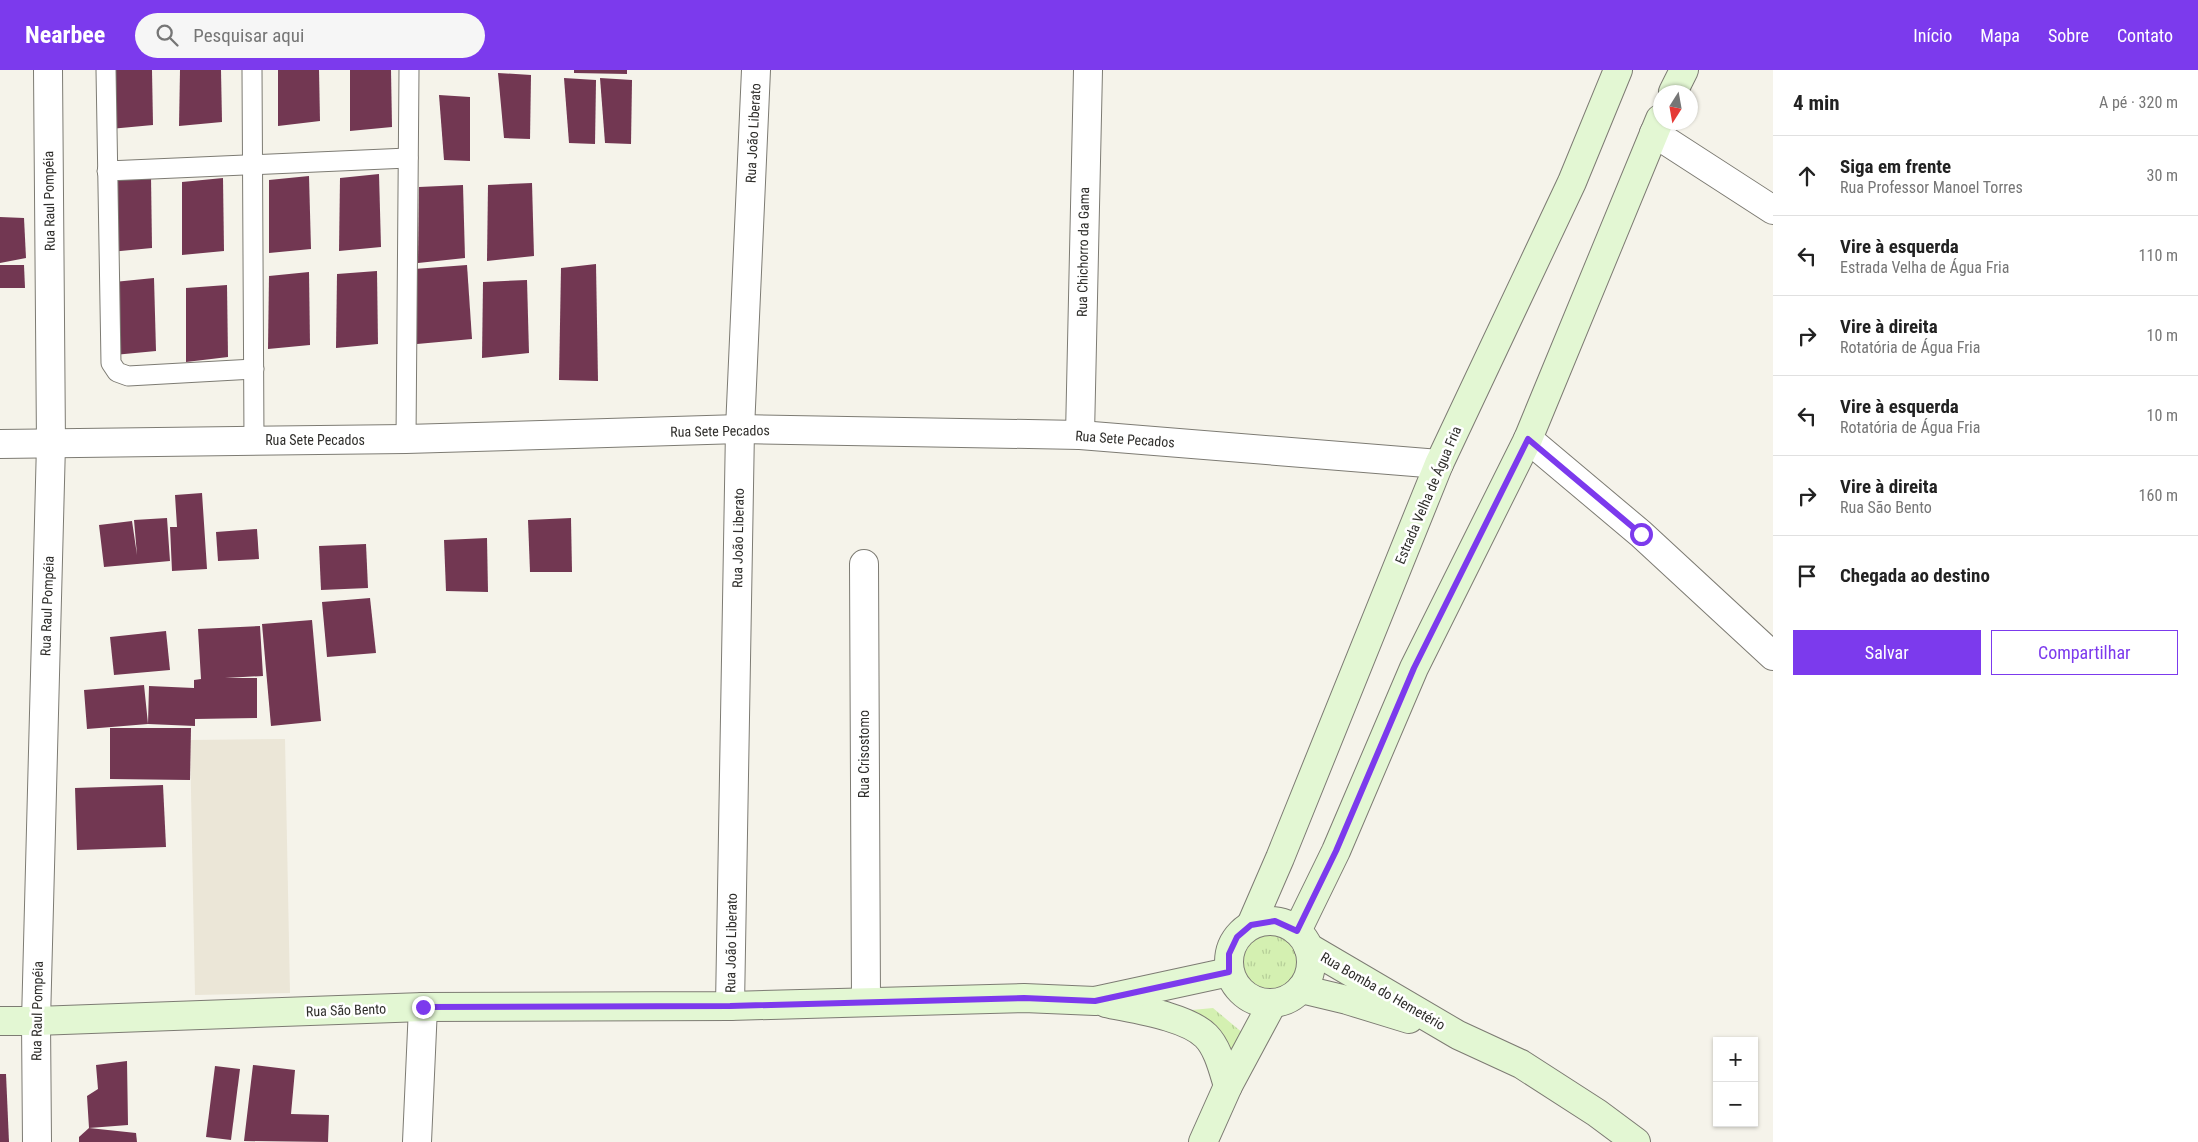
<!DOCTYPE html>
<html lang="pt">
<head>
<meta charset="utf-8">
<style>
  body { margin:0; font-family:"Roboto Condensed",sans-serif; background:#f6f6f6; color:#222 }
  .controls { position:absolute; right:15px; bottom:15px; display:grid; overflow:hidden; border-radius:0px; box-shadow:0 1px 4px #0004 }
  .controls button { width:45px; height:45px; display:grid; place-items:center; padding:0; border:0; border-bottom:1px solid #e0e0e0; background:#fff; color:#222; font:25px sans-serif }
  .compass { position:absolute; left:1653px; top:15px; width:45px; height:45px; border-radius:50%; background:#fff; box-shadow:0 1px 4px #0004; rotate:191deg }
  .stop { position:absolute; width:15px; height:15px; margin:-11px; border:4px solid #7c3aed; border-radius:50%; background:#fff }
  .stop.end { background:#7c3aed; border-color:#fff; box-shadow:0 1px 5px #0008 }
  .list { margin:0; padding:0; list-style:none }
  h2 { display:flex; justify-content:space-between; align-items:center; height:65px; margin:0; padding:0 20px; font-size:21px }
  h2 small { font-size:16px; font-weight:400; color:#767676 }
  .list li { display:grid; grid-template-columns:32px 1fr auto; gap:15px; align-items:center; box-sizing:border-box; height:80px; padding:0 20px; border-top:1px solid #e0e0e0 }
  .list b { display:block; font-size:19px; white-space:nowrap }
  .list p { margin:0; font-size:16px; white-space:nowrap; color:#767676 }
  .list em { font-size:16px; font-style:normal; color:#767676 }
  .actions { display:flex; gap:10px; padding:15px 20px }
  .actions a { flex:1; padding:11px 0; border:1px solid #7c3aed; border-radius:0px; text-align:center; font-size:18px; color:#7c3aed }
  .actions .main { background:#7c3aed; color:#fff }
  .icon { flex:none; width:28px; height:28px; fill:none; stroke:currentColor; stroke-width:2; stroke-linecap:round; stroke-linejoin:round }
  .map { position:relative; flex:none; width:1773px; height:1072px; overflow:hidden }
  header { display:flex; align-items:center; gap:30px; box-sizing:border-box; height:70px; padding:0 25px; background:#7c3aed; color:#fff }
  header strong { font-size:24px }
  nav { display:flex; gap:28px; margin-inline-start:auto; font-size:18px }
  .search { width:350px; height:45px; background:#f6f6f6; display:flex; align-items:center; gap:12px; box-sizing:border-box; padding:0 18px; border-radius:28px; color:#767676; font-size:19px }
  main { display:flex }
  aside { flex:1; background:#fff }
  .map>svg:first-child { display:block }
  .built { fill:#ebe6d7 }
  .grass { fill:url(#grass-tufts) }
  .building { fill:#723752 }
  .lines { fill:none; stroke-linecap:round; stroke-linejoin:round }
  .service-casing { stroke:#7d7b73; stroke-width:21 }
  .minor-casing { stroke:#7d7b73; stroke-width:30 }
  .secondary-casing { stroke:#7d7b73; stroke-width:30 }
  .service { stroke:#fff; stroke-width:19 }
  .minor { stroke:#fff; stroke-width:28 }
  .secondary { stroke:#e3f7d3; stroke-width:28 }
  .route { stroke:#7c3aed; stroke-width:6 }
  .labels { text-anchor:middle; dominant-baseline:central; stroke-width:5; stroke-linejoin:round; paint-order:stroke }
  .street-label { font-size:14px; fill:#2f2e2b; stroke:#fff }
</style>
</head>
<body>
<header>
<strong>Nearbee</strong>
<div class="search"><svg class="icon" aria-label="search" viewBox="0 0 24 24"><circle cx="10" cy="10" r="6"/><path d="M15 15l6 6"/></svg>Pesquisar aqui</div>
<nav><a>Início</a><a>Mapa</a><a>Sobre</a><a>Contato</a></nav>
</header>
<main>
<div class="map">
<svg width="1773" height="1072" viewBox="0 0 1773 1072">
  <defs>
    <pattern id="grass-tufts" width="24" height="20" patternUnits="userSpaceOnUse" patternTransform="scale(1.25)"><rect width="24" height="20" fill="#d4f0b1"/><path d="M3 7l-1-3M5 7V3M7 7l1-3M15 17l-1-3M17 17v-4M19 17l1-3" fill="none" stroke="#b6ce98"/></pattern>
  </defs>
  <rect width="100%" height="100%" fill="#f5f3ea"/>
  <!-- built -->
  <path class="built" d="M285,669L290,923L195,925L190,670Z"/>
  <!-- grass -->
  <g class="grass">
    <path d="M1271,860L1309,881L1301,911L1272,929L1235,908V879Z"/>
    <path d="M1213,938L1250,969L1236,989L1181,941Z"/>
  </g>
  <!-- building -->
  <g class="building">
    <path d="M111,0H152L153,55L110,59Z"/>
    <path d="M180,0H221L222,52L179,56Z"/>
    <path d="M278,0H319L320,51L278,56Z"/>
    <path d="M350,0H391L392,57L350,61Z"/>
    <path d="M574,0H627V4L574,3Z"/>
    <path d="M498,3L531,5L530,69L504,68Z"/>
    <path d="M564,8L596,10L595,74L569,73Z"/>
    <path d="M600,8L632,10L631,74L605,73Z"/>
    <path d="M439,25L470,27V91L444,90Z"/>
    <path d="M379,104L381,177L339,181L340,108Z"/>
    <path d="M151,106L152,178L110,182L111,109Z"/>
    <path d="M309,106L311,179L269,183V110Z"/>
    <path d="M223,108L224,181L182,185V112Z"/>
    <path d="M532,113L534,186L487,191L488,115Z"/>
    <path d="M463,115L465,188L418,193L419,117Z"/>
    <path d="M0,147L24,148L26,188L0,193Z"/>
    <path d="M596,194L598,311L559,310L561,198Z"/>
    <path d="M0,195H24L25,218H0Z"/>
    <path d="M467,195L472,269L417,274L414,199Z"/>
    <path d="M377,201L378,274L336,278L337,204Z"/>
    <path d="M309,202L310,275L268,279L269,206Z"/>
    <path d="M154,208L156,281L114,285V212Z"/>
    <path d="M527,210L529,283L482,288L483,212Z"/>
    <path d="M227,215L228,287L186,292V218Z"/>
    <path d="M202,423L207,499L172,501L170,457H177L175,425Z"/>
    <path d="M167,448L170,491L104,497L99,455L132,451L137,485L134,450Z"/>
    <path d="M571,448L572,502H530L528,450Z"/>
    <path d="M257,459L259,489L218,491L216,462Z"/>
    <path d="M487,468L488,522L446,521L444,470Z"/>
    <path d="M366,474L368,518L321,520L319,476Z"/>
    <path d="M370,528L376,583L327,587L322,532Z"/>
    <path d="M312,550L321,651L271,656L262,554Z"/>
    <path d="M260,556L263,606L225,608H257V648L195,649V656L148,654L87,659L84,620L144,615L148,654L149,616L194,618V610L201,609L198,559Z"/>
    <path d="M166,561L170,600L114,605L110,567Z"/>
    <path d="M110,658H191L190,710L110,709Z"/>
    <path d="M163,715L166,777L77,780L75,718Z"/>
    <path d="M127,991L128,1055L89,1058L87,1026L98,1019L96,995Z"/>
    <path d="M253,995L295,1000L291,1044L329,1045L328,1072L244,1071Z"/>
    <path d="M215,996L240,999L231,1070L206,1067Z"/>
    <path d="M0,1004H6L9,1072H0Z"/>
    <path d="M89,1058L136,1063L137,1072H79V1067Z"/>
  </g>
  <g class="lines">
    <!-- service casing -->
    <g class="service-casing">
      <g id="service">
        <path d="M106,0L111,293L117,302L128,306L254,299"/>
        <path d="M252,0L254,370"/>
        <path d="M107,101L408,88"/>
        <path d="M406,369L409,0"/>
      </g>
    </g>
    <!-- minor casing -->
    <g class="minor-casing">
      <g id="minor">
        <path d="M1654,63L1773,140"/>
        <path d="M1080,365L1088,0"/>
        <path d="M1528,369L1641,464L1773,586"/>
        <path d="M0,374L406,369L740,359L1080,365L1439,394"/>
        <path d="M864,494L866,932"/>
        <path d="M730,936L740,359L756,0"/>
        <path d="M37,1072L36,951L51,374L48,0"/>
        <path d="M417,1072L423,937"/>
      </g>
    </g>
    <!-- secondary casing -->
    <g class="secondary-casing">
      <g id="secondary">
        <path d="M1673,22L1684,0"/>
        <circle cx="1270" cy="892" r="41"/>
        <path d="M1251,855L1280,788L1439,394L1572,112L1618,0"/>
        <path d="M1297,861L1336,781L1414,598L1528,369L1660,49"/>
        <path d="M1308,877L1458,965L1521,994L1597,1043L1636,1072"/>
        <path d="M1301,919L1347,930L1409,949"/>
        <path d="M1106,933C1133,939 1186,946 1206,966C1218,978 1223,1000 1228,1016"/>
        <path d="M0,951H36L423,937L730,936L1024,928L1095,931L1229,902"/>
        <path d="M1203,1072L1228,1016L1272,934"/>
      </g>
    </g>
    <!-- service -->
    <use href="#service" class="service"/>
    <!-- minor -->
    <use href="#minor" class="minor"/>
    <!-- secondary -->
    <use href="#secondary" class="secondary"/>
  </g>
  <g class="lines">
    <!-- route -->
    <path class="route" d="M423,937L730,936L1024,928L1095,931L1229,902V884L1237,867L1251,855L1275,851L1297,861L1336,781L1414,598L1528,369L1641,464"/>
  </g>
  <g class="labels">
    <!-- street labels -->
    <g class="street-label">
      <text transform="translate(753 63) rotate(-87)">Rua João Liberato</text>
      <text transform="translate(49 131) rotate(-91)">Rua Raul Pompéia</text>
      <text transform="translate(1083 182) rotate(-89)">Rua Chichorro da Gama</text>
      <text transform="translate(720 361) rotate(-1)">Rua Sete Pecados</text>
      <text transform="translate(1125 369) rotate(4)">Rua Sete Pecados</text>
      <text x="315" y="370">Rua Sete Pecados</text>
      <text transform="translate(1428 425) rotate(-67)">Estrada Velha de Água Fria</text>
      <text transform="translate(738 468) rotate(-89)">Rua João Liberato</text>
      <text transform="translate(47 536) rotate(-88)">Rua Raul Pompéia</text>
      <text transform="translate(864 684) rotate(-90)">Rua Crisostomo</text>
      <text transform="translate(731 873) rotate(-89)">Rua João Liberato</text>
      <text transform="translate(1383 921) rotate(30)">Rua Bomba do Hemetério</text>
      <text transform="translate(346 940) rotate(-2)">Rua São Bento</text>
      <text transform="translate(37 941) rotate(-89)">Rua Raul Pompéia</text>
    </g>
  </g>
</svg>
<div class="controls">
<button>+</button>
<button>−</button>
</div>
<svg class="compass" viewBox="-18 -18 36 36"><path d="M0-13l5 13h-10z" fill="#e53935"/><path d="M0 13l5-13h-10z" fill="#767676"/></svg>
<div class="stop" style="left:1641px;top:464px"></div>
<div class="stop end" style="left:423px;top:937px"></div>
</div>
<aside>
<h2>4 min<small>A pé · 320 m</small></h2>
<ul class="list">
<li><svg class="icon" aria-label="ahead" viewBox="0 0 24 24"><path d="M12 20V5M6 11l6-6 6 6"/></svg><div><b>Siga em frente</b><p>Rua Professor Manoel Torres</p></div><em>30 m</em></li>
<li><svg class="icon" aria-label="left" viewBox="0 0 24 24"><path d="M17 20v-9H6M10 6l-5 5 5 5"/></svg><div><b>Vire à esquerda</b><p>Estrada Velha de Água Fria</p></div><em>110 m</em></li>
<li><svg class="icon" aria-label="right" viewBox="0 0 24 24"><path d="M7 20v-9h11M14 6l5 5-5 5"/></svg><div><b>Vire à direita</b><p>Rotatória de Água Fria</p></div><em>10 m</em></li>
<li><svg class="icon" aria-label="left" viewBox="0 0 24 24"><path d="M17 20v-9H6M10 6l-5 5 5 5"/></svg><div><b>Vire à esquerda</b><p>Rotatória de Água Fria</p></div><em>10 m</em></li>
<li><svg class="icon" aria-label="right" viewBox="0 0 24 24"><path d="M7 20v-9h11M14 6l5 5-5 5"/></svg><div><b>Vire à direita</b><p>Rua São Bento</p></div><em>160 m</em></li>
<li><svg class="icon" aria-label="arrive" viewBox="0 0 24 24"><path d="M6 21V4h12l-3 4 3 4H6"/></svg><div><b>Chegada ao destino</b></div></li>
</ul>
<div class="actions"><a class="main">Salvar</a><a>Compartilhar</a></div>
</aside>
</main>
</body>
</html>
